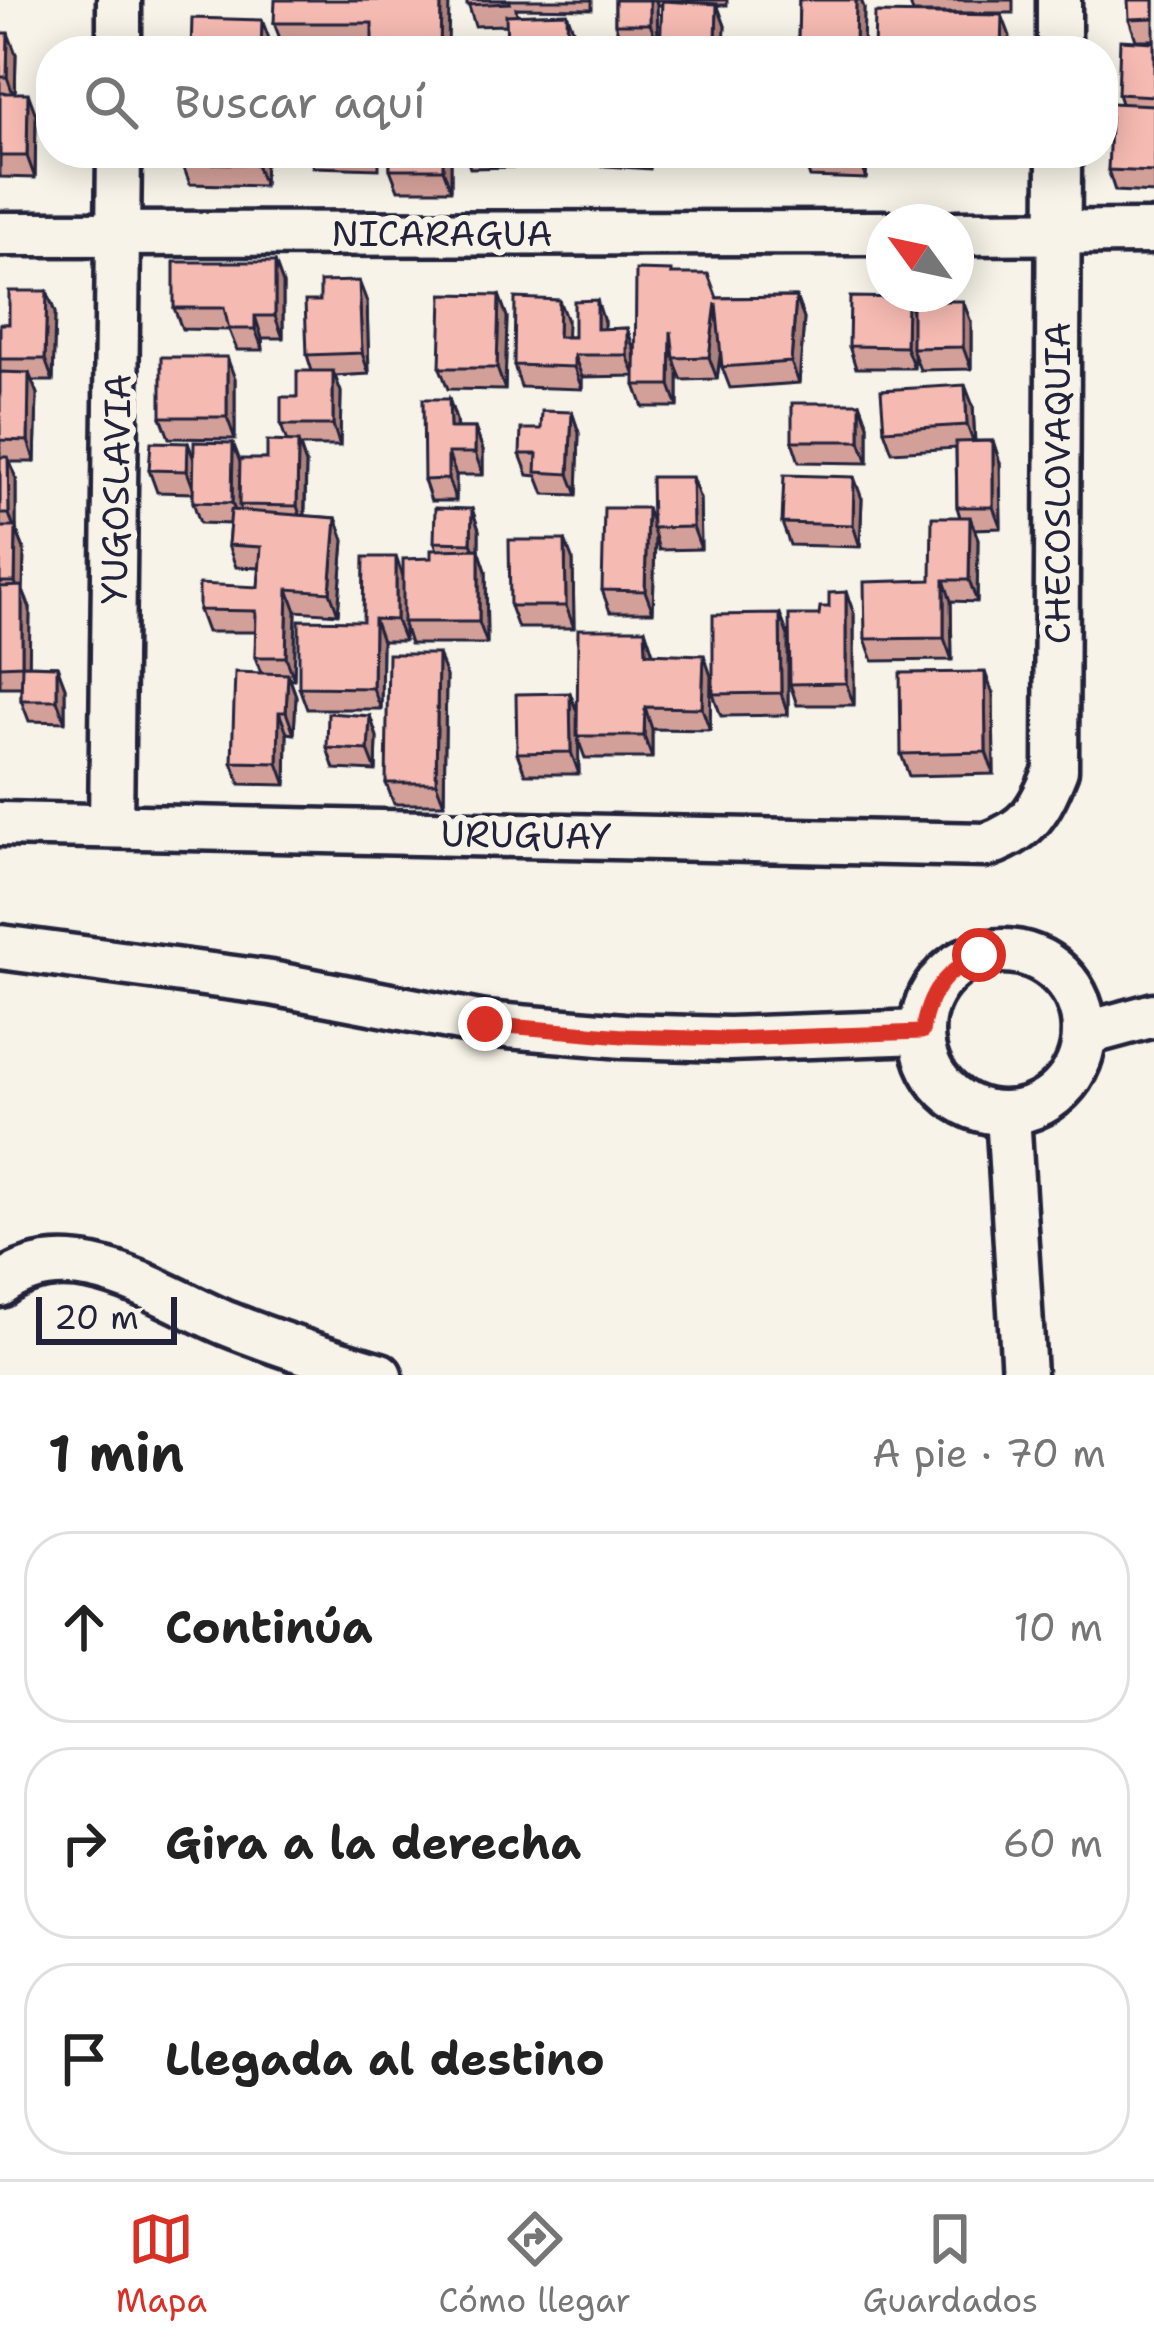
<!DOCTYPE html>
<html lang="es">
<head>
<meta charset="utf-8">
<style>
  body { margin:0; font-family:"Shantell Sans",sans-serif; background:#f2f2f2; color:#222 }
  .compass { position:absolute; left:866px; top:204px; width:108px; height:108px; border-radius:50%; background:#fff; box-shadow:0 6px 30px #0003; rotate:303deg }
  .scale { position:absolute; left:36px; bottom:30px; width:141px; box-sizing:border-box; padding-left:12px; border:6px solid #22223b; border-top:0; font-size:33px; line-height:42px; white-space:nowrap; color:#22223b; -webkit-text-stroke:9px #f7f3e8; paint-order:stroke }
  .stop { position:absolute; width:36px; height:36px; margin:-27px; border:9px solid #d93025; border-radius:50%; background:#fff }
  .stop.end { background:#d93025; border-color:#fff; box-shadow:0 3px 12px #0008 }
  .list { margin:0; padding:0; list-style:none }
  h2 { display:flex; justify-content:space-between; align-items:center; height:156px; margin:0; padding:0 48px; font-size:51px }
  h2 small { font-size:39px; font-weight:400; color:#767676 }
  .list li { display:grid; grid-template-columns:78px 1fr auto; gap:36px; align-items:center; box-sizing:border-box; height:192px; margin:0 24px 24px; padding:0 24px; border:3px solid #e0e0e0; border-radius:48px }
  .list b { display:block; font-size:45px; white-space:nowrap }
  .list em { font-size:39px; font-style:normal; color:#767676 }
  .icon { flex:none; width:66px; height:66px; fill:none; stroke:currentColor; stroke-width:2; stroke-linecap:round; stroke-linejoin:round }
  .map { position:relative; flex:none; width:1154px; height:1375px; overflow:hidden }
  .search { position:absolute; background:#fff; box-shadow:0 6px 30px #0003; left:36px; right:36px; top:36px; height:132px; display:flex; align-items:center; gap:30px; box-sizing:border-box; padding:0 42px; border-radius:48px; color:#767676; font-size:45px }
  .sheet { height:804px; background:#fff }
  nav { display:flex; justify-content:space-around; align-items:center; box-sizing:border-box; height:168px; border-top:3px solid #e0e0e0; background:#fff; font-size:33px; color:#767676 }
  nav a { display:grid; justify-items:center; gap:6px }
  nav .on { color:#d93025 }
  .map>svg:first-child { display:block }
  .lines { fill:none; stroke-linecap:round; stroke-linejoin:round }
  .minor-casing { stroke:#22223b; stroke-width:51 }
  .minor { stroke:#f7f3e8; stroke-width:42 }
  .wall { fill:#d3a099; stroke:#22223b; stroke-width:3 }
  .shaded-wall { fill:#ac827d; stroke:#22223b; stroke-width:3 }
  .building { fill:#f5bab2; stroke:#22223b; stroke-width:3 }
  .route { stroke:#d93025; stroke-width:15 }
  .labels { text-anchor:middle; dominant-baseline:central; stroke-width:12; stroke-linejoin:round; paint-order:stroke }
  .street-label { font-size:36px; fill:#22223b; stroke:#f7f3e8 }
</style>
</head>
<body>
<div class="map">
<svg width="1154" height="1375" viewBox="0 0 1154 1375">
  <rect width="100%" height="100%" fill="#f7f3e8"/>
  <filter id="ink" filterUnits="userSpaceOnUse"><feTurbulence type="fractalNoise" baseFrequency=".00833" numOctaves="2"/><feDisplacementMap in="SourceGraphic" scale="24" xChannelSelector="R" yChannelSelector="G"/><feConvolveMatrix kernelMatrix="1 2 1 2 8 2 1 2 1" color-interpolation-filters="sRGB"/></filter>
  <g filter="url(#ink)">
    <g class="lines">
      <!-- minor casing -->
      <g class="minor-casing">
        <g id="minor">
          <path d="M119,0V51"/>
          <path d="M1059,51V0"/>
          <path d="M956,233L1154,232"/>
          <path d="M0,234L884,233"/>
          <path d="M0,824L987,845C1029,830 1040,810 1056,770L1059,153"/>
          <path d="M111,825L119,153"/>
          <path d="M0,947L271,983L485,1024L623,1036L729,1039L922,1032"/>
          <circle cx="1003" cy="1032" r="81"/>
          <path d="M1084,1034L1154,1015"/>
          <path d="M1008,1114L1024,1375"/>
          <path d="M0,1285C73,1232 159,1296 228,1324C277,1344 329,1360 380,1375"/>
        </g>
      </g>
      <!-- minor -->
      <use href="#minor" class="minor"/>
    </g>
    <!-- wall -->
    <g class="wall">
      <path d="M449,0L372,44H282L274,23Z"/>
      <path d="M467,0H592V9L516,8L517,15L575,35L506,25L475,26Z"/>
      <path d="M615,0H727V5H717L725,26L724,42L660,51L662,5H657L658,45H623L615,24Z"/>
      <path d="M799,0H861L864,8L863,51H800L798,43Z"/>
      <path d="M909,0H1013V13H913Z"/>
      <path d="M1154,0V40H1136L1129,19Z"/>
      <path d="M0,33L16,54L15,93L36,115L35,178L0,177Z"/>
      <path d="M1154,42V193L1115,191L1108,170L1121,103L1118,94Z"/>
      <path d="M265,153L264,186L190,184L182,163Z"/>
      <path d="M308,153H379V169L313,167Z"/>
      <path d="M390,153H451V190H398L390,169Z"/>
      <path d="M465,153H518V167L470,168Z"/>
      <path d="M588,153H651L650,169L592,165Z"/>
      <path d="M867,153L866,179L810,177L803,156Z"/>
      <path d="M275,262L283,284V338H262L263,350H237L229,330L182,329L174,308Z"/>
      <path d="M673,274L717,298L796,297L804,319L799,383L730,388L722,367L721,350L717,379L682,380L678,371V407H643L635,385Z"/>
      <path d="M47,291L55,313L53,381H32L37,394L35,462H10L16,479V529L24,549L23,591L30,608L29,665L57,666L65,687V722L29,721L21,700V687H0V324H9Z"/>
      <path d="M499,295L507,317L505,390L448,389L440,368Z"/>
      <path d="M907,298L912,312L971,322V369L920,370L914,354V368H856L849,346Z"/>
      <path d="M367,302L369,374L335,376L341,392L340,446H300L306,464L305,516L336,518L344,540L338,614L296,611L294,679H290L296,696L294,734L287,733L286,785L240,784L232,762L261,673L255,657L256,632H207L199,610L258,587L260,568L236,567L228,545L230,524L200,523L193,502V493L157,492L149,470L188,443L194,460L233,443L240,461L267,459L287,442L281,425L312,371L307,355Z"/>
      <path d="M567,321L566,337H574L604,322V329L627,328L634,350L635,376L582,377V389L521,387L514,365Z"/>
      <path d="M235,379V439L169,438L161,417Z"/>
      <path d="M449,399L456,420L457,428H475L483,450V475H456V501H431L424,480Z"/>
      <path d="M860,403L868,425V463L799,462L792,441Z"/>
      <path d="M973,406L975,441H993L1000,463L1001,528L974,529L978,539L977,602L951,601L952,660L873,661L865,639L931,580L960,517L957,507L956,448L892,452L884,430Z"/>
      <path d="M572,412L579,433L577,495L544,494L537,476L528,475L520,454L541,429Z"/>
      <path d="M700,499L701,549L659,550L655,536L653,612H610L602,590L652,521Z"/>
      <path d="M862,499L860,547L790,545L782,523Z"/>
      <path d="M472,509L479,530V550L486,571L487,644H410L404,625V641H382L381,709H307L299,687L363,621L403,575L431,558L437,550L434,542Z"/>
      <path d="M573,561L574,628H518L510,606Z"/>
      <path d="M846,592L854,614V705H797L790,684L819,615Z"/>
      <path d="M780,614L788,636V715L721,716L713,694Z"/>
      <path d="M645,629L653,654L711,676L710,730L652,729V758H585L578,739L579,774H525L517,753L570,693L578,713Z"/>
      <path d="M446,676L444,804H394L386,783Z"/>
      <path d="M993,694L994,774L909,776L901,754Z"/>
      <path d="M370,716L377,737L376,771L334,769L327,748Z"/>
    </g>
    <!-- shaded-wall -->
    <g class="shaded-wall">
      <path d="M441,0H449L448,51H440Z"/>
      <path d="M650,0H656L657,5L658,45L650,24Z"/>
      <path d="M856,0H861L864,8L863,51H857L855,44Z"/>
      <path d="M717,4L725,26L724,51L716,42Z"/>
      <path d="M567,13L575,35V51H568Z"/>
      <path d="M1002,15L1010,36L1009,51H1001Z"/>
      <path d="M262,20L270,41V51H261Z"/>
      <path d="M8,33L16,54L15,99L7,77Z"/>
      <path d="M28,93L36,115L35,178L27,156Z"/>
      <path d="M257,153H265L264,186L256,164Z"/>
      <path d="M443,153H451V190L443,169Z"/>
      <path d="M644,153H651L650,169Z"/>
      <path d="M858,153H867L866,179L858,157Z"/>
      <path d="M275,262L283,284V338L275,316Z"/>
      <path d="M359,281L367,302L369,374L362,353Z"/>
      <path d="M47,291L55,313L53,381L45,359Z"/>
      <path d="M499,295L507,317L505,390L497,368Z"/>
      <path d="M796,297L804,319L799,383L791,362Z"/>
      <path d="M907,298L915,319L912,348L914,354V368L906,347Z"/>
      <path d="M559,300L567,321L566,358L558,337Z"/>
      <path d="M597,300L604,322V350L597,329Z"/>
      <path d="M963,301L971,322V369L963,347Z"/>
      <path d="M716,303L724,325L717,379L709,357Z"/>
      <path d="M255,316L262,338L263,350L255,329Z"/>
      <path d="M627,328L634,350L635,376L627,355Z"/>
      <path d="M671,331L674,358L678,371V407L670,385Z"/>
      <path d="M574,355L582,377V389L574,367Z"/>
      <path d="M227,357L235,379V439L227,417Z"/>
      <path d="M333,371L341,392L340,446L333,425Z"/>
      <path d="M29,373L37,394L35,462L28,441Z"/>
      <path d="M965,385L973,406L975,447L967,425Z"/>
      <path d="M449,399L456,420L457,450L450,428Z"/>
      <path d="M860,403L868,425V463L860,441Z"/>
      <path d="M572,412L579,433L577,495L569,474Z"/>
      <path d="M475,428L483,450V475L475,453Z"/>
      <path d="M993,441L1000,463L1001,528L993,507Z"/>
      <path d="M298,442L306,464L304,527L297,506Z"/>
      <path d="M188,443L196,465L195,493L187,471Z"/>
      <path d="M233,443L241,465L240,524L232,503Z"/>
      <path d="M448,453L456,475V501L448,479Z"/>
      <path d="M8,457L16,479V529L24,549L23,591L30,608L29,687L22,665V600L15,582L16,534L9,514Z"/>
      <path d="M692,477L700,499L701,549L693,527Z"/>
      <path d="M854,477L862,499L860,547L853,525Z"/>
      <path d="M647,508L654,528H652L655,536L653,612L645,591Z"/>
      <path d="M472,509L479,530V550L486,571L487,644L479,622V564L471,543Z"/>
      <path d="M970,517L978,539L977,602L969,580Z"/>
      <path d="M336,518L344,540L338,614L330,592Z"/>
      <path d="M565,540L573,561L574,628L566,606Z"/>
      <path d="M396,557L404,579V641L396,620Z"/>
      <path d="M944,580L951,601L952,660L944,638Z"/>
      <path d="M288,589L296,611L294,679L286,657Z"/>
      <path d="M846,592L854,614V705L846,683Z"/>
      <path d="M780,614L788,636V715L781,693Z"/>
      <path d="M374,619L382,641L381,709L373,688Z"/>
      <path d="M645,629L652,650L654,675L646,653Z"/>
      <path d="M438,654L446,676L444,804L436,783Z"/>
      <path d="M704,655L711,676L710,730L702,708Z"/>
      <path d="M57,666L65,687V722L57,700Z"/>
      <path d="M985,672L993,694L994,774L986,752Z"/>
      <path d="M288,674L296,696L294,734L286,712Z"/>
      <path d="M570,693L578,715L579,774L571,752Z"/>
      <path d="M645,707L652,729V758L644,736Z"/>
      <path d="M279,712L287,733L286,785L278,763Z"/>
      <path d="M370,716L377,737L376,771L368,750Z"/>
    </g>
    <!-- building -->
    <g class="building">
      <path d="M275,0H441L440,51H372V23H274Z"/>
      <path d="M467,0H510V3L467,5Z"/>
      <rect x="615" y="0" width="35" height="24"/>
      <path d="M799,0H856L855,44L798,43Z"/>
      <path d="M1128,0H1154V18L1129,19Z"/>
      <path d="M662,1L717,4L716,42L771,43V51H660Z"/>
      <path d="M567,13L568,51H507L506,15Z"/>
      <path d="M875,13L1002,15L1001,51H874Z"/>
      <path d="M192,18L262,20L261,51H191Z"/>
      <path d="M0,33H8L7,77H0Z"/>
      <path d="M1120,40L1154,42V96L1118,94Z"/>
      <path d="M0,93H28L27,156H0Z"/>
      <path d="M1111,103L1154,105V172L1108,170Z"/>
      <path d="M182,153H257L256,164L182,163Z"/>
      <rect x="390" y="153" width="53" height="16"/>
      <path d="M803,153H858V157L803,156Z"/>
      <path d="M174,262H275V316H255V329H229L224,308H174Z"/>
      <path d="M636,270L671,271V274H708L717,298L796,297L791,362L722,367L716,303L709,357L674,358L671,331L670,385H635Z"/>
      <path d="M359,281L362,353L307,355L305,301H320V282Z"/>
      <path d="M9,291H47L45,359H0V324H9Z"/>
      <path d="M442,294L499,295L497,368H440Z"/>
      <path d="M850,297L907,298L906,347L849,346Z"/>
      <path d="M515,298L559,300L558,337H574V301L597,300V329L627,328V355H574V367L514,365Z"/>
      <path d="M912,301H963V347L912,348Z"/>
      <rect x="161" y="357" width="66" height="60"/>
      <path d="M297,371H333V425H281V397H297Z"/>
      <path d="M0,372L29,373L28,441L0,440Z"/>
      <path d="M965,385L967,425L884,430L881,390Z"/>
      <path d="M423,399H449L450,428H475V453H448V479L424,480Z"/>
      <rect x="792" y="403" width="68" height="38"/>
      <path d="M542,411L572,412L569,474L536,472L537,454H520L521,429H541Z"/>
      <path d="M267,441L298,442L297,506L239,505L240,459H267Z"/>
      <path d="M993,441V507H957L956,442Z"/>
      <path d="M151,442L188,443L187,471L149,470Z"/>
      <path d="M194,442L233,443L232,503L193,502Z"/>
      <path d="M0,457H8L9,514H0Z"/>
      <path d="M784,475L854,477L853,525L782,523Z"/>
      <path d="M651,477H692L693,527L652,528Z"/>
      <path d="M435,508L472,509L471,543L434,542Z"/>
      <path d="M604,508H647L645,591L602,590Z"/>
      <path d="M231,510L336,518L330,592L288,589L286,657H255L256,611L199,610V584L258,587L261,547L228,545Z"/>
      <path d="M932,517H970L969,580H944V638L865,639L864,582L931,580Z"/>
      <path d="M0,527H16L15,582H0Z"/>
      <path d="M509,540H565L566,606H510Z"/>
      <path d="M479,549V622H403V559L431,558V550Z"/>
      <path d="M364,557H396V620L374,619L373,688L299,687V620L363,621Z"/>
      <path d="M22,586V665L0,666V587Z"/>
      <path d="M846,592V683L790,684L789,615H819L820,607H829V593Z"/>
      <path d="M780,614L781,693L713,694V615Z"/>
      <path d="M578,629H645L646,653L704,655L702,708L645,707L644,736H577Z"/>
      <path d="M388,654H438L436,783H386Z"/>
      <path d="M22,665L57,666V700H21Z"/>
      <path d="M235,672L288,674L286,712H279L278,763L232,762Z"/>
      <path d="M985,672L986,752L901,754L900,673Z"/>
      <path d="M570,693L571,752L517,753L516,694Z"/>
      <path d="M328,713L370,716L368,750L327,748Z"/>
    </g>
  </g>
  <g class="lines" filter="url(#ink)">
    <!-- route -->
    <path class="route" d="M485,1024L623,1036L729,1039L922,1032C928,993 944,972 979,955"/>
  </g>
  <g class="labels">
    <!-- street labels -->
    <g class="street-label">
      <text x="442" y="233">NICARAGUA</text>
      <text transform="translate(1057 483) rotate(-90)">CHECOSLOVAQUIA</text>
      <text transform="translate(116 489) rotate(-89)">YUGOSLAVIA</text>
      <text transform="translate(526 835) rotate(1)">URUGUAY</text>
    </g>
  </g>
</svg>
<svg class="compass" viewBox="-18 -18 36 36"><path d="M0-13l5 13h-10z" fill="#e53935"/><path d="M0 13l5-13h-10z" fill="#767676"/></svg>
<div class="scale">20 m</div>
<div class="stop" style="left:979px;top:955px"></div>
<div class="stop end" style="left:485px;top:1024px"></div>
<div class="search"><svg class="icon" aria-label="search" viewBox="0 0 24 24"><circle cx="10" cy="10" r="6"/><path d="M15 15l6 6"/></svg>Buscar aquí</div>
</div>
<section class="sheet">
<h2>1 min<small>A pie · 70 m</small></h2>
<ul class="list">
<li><svg class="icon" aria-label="ahead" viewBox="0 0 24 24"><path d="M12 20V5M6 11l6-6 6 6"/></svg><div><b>Continúa</b></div><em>10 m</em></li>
<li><svg class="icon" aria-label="right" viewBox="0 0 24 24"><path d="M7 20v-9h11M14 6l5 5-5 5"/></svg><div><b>Gira a la derecha</b></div><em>60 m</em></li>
<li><svg class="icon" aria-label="arrive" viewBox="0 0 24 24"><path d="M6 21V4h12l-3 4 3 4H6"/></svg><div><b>Llegada al destino</b></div></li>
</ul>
</section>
<nav>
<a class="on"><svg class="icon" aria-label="map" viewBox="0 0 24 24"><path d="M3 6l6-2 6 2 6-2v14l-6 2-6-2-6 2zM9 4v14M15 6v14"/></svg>Mapa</a>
<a><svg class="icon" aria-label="directions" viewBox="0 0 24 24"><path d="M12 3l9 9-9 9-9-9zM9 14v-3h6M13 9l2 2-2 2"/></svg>Cómo llegar</a>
<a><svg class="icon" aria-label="saved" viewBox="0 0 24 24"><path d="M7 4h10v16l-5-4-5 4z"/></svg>Guardados</a>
</nav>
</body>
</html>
